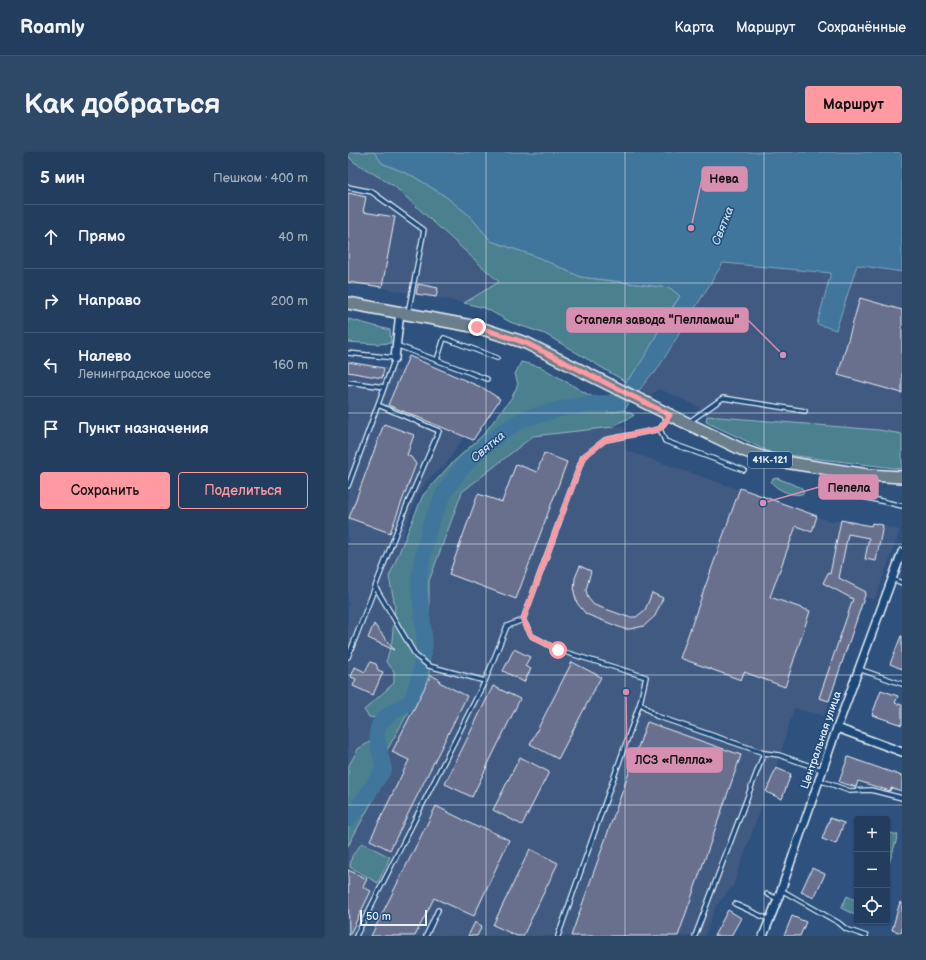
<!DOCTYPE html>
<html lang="ru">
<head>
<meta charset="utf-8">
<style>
  body { margin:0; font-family:"Balsamiq Sans",sans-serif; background:#2e4867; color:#f1f3f6 }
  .controls { position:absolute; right:12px; bottom:12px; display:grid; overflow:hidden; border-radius:4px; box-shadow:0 1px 3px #0004 }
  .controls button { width:36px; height:36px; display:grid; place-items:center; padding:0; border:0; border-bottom:1px solid #3f5673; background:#223d5e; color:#f1f3f6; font:20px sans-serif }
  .scale { position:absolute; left:12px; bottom:10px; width:67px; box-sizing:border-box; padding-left:4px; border:2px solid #e8f1f8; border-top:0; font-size:11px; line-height:14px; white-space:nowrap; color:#e8f1f8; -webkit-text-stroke:3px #1f4a7a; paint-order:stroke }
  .stop { position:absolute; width:12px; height:12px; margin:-9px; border:3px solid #ff9aa2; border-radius:50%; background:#fff }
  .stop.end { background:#ff9aa2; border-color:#fff; box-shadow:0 1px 4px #0008 }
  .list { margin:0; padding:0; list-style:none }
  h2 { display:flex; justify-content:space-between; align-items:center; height:52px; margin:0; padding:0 16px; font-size:17px }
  h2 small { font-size:13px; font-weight:400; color:#a2aebc }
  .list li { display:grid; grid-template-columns:26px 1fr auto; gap:12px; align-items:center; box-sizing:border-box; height:64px; padding:0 16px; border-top:1px solid #3f5673 }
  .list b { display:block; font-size:15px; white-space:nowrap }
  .list p { margin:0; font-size:13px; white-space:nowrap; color:#a2aebc }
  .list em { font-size:13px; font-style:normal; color:#a2aebc }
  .actions { display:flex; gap:8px; padding:12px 16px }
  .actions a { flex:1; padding:9px 0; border:1px solid #ff9aa2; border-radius:4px; text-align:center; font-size:14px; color:#ff9aa2 }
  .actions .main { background:#ff9aa2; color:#111 }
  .icon { flex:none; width:22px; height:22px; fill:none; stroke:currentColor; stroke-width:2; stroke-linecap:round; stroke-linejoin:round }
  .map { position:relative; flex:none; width:554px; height:784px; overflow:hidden; border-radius:4px }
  header { display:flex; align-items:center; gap:24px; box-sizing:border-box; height:56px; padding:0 20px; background:#223d5e; border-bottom:1px solid #3f5673 }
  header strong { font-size:19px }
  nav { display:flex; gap:22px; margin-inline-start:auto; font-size:14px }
  .intro { display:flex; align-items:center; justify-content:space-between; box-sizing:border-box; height:96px; padding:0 24px }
  h1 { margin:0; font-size:28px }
  .button { padding:10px 18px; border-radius:4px; background:#ff9aa2; color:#111; font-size:14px; font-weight:700 }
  main { display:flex; gap:24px; padding:0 24px }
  aside { flex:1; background:#223d5e; border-radius:4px; box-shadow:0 1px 3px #0004 }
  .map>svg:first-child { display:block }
  .built { fill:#3f5a82 }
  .green { fill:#4b808f; stroke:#9ab8c4 }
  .water { fill:#3f769b; stroke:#83a7c0 }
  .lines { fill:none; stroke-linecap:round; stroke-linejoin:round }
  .river { stroke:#3f769b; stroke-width:16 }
  .building { fill:#686f8d; stroke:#e8f1f8 }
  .service-casing { stroke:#e8f1f8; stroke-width:6 }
  .minor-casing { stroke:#e8f1f8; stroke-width:10 }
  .primary-casing { stroke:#e8f1f8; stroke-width:14 }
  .service { stroke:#1f4a7a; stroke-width:3.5 }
  .minor { stroke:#1f4a7a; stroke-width:7 }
  .primary { stroke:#6b7e8b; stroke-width:11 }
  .route { stroke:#ff9aa2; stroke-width:5 }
  .grid { fill:none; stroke:#e8f1f8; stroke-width:1; stroke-opacity:0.55 }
  .labels { text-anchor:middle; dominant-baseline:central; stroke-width:3; stroke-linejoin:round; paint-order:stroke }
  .shield { fill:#1f4a7a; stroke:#acbfd2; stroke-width:1 }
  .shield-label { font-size:10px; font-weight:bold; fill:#e8f1f8 }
  .street-label { font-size:11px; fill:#e8f1f8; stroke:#1f4a7a }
  .water-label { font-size:12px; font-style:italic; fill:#cfdfea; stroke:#1f4a7a }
  .leader { fill:none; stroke:#d78fb1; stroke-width:1.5 }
  .callout-dot { fill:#d78fb1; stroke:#1f4a7a; stroke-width:1.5 }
  .callout { fill:#d78fb1; stroke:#d78fb1; stroke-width:1.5 }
  .callout-label { font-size:12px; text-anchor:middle; font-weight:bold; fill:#111 }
</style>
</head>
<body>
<header>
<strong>Roamly</strong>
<nav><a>Карта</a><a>Маршрут</a><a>Сохранённые</a></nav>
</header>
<div class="intro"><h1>Как добраться</h1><a class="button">Маршрут</a></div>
<main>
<aside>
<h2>5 мин<small>Пешком · 400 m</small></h2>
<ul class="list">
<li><svg class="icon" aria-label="ahead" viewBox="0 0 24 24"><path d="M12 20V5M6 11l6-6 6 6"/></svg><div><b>Прямо</b></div><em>40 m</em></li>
<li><svg class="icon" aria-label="right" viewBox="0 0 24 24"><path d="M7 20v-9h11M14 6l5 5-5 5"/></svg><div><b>Направо</b></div><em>200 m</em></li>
<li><svg class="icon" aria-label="left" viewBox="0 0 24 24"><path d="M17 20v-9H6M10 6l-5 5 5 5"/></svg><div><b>Налево</b><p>Ленинградское шоссе</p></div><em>160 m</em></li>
<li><svg class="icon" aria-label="arrive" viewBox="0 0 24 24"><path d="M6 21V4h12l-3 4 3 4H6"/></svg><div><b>Пункт назначения</b></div></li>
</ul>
<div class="actions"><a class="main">Сохранить</a><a>Поделиться</a></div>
</aside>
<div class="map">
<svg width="554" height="784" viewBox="0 0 554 784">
  <rect width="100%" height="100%" fill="#2e517e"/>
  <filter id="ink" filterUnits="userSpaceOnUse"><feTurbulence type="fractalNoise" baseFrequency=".025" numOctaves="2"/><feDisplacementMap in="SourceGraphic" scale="8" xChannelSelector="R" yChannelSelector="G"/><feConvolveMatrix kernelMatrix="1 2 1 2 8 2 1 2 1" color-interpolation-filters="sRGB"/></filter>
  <g filter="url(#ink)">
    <!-- built -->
    <g class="built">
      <path d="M0,4L6,10L46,34L151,131L116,151L0,130Z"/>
      <path d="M375,111L484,121L469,172L488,177L509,113L554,120V282L531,278L359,264L349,254L311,237L303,243L292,238L303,223L307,221Z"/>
      <path d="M61,204L135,236L152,247L125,288L116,285L96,315L83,324L69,344L55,383L56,388L41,425L47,454L44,489L38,510L46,519V531L23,551L28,566L23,589L10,597L0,615V210L55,219Z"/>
      <path d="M276,273L277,298L484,370L493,368L523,374L524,371L552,378L527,448L518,445L476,564L446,556L428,616L443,622L434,647L418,641L385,734L368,754L357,784H0V694L40,620L39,598L81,524V429L114,340L185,284Z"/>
    </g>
    <!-- green -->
    <g class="green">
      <path d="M0,0H26L34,11L65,24L97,44L121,63L143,89L187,104L233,125L322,136L332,144C325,155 316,166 311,178C302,197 292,214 278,230L197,182L162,170L137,156L116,151L151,130L46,34L6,10L0,4Z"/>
      <path d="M0,167L42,178L43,191L29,192L0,190Z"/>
      <path d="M173,210L193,215L241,243L258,250L260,261L276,258L286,263C279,269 272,268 265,275L185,284L114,340L81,429V524L39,598L40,620L0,694V615L10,597L23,589L27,566L21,565L16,558L46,531V519L38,510L44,489L47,454L41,425L75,343L102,313L135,283L164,245L170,232L167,222Z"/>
      <path d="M359,264L531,278L554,282V317L424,301L358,270Z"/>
      <path d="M429,326L454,336L456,341C447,346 429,338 423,330L425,327Z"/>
      <path d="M539,680L550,683L539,718Z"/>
      <path d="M14,691L42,705L30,731L2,715L4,704Z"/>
      <path d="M499,744L509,749V764L493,756Z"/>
    </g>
    <!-- water -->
    <path class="water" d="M26,0H554V120L509,113L488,178L469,172L483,121L375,111L307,221L303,223L276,258L260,261L258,250C282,230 298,205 311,178C316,166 326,155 332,144L322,136L233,125L187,104L143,89L121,63L97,44L65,24L34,11Z"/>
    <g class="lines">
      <!-- river -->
      <path class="river" d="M0,667L10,656L36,617C26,575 21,571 63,550L72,522L77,492L71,432L73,413L82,373L97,339L113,317L128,302L154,280L175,267L216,256L241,252L262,251L277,243"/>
    </g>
    <!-- building -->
    <g class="building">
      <path d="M0,41L18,45L15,60L47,65L34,135L0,130Z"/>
      <path d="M70,132L90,136L88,145L68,142Z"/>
      <path d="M512,146L554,158V241L490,223Z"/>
      <path d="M61,204L135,236L152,247L125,288L40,253Z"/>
      <path d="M0,210L36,216L34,226L0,220Z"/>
      <path d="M36,272L66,283L59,303L63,305L68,312L42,381L1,366Z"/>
      <path d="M196,301L219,310L168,447L101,422L130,342L154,350L168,312L189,320Z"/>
      <path d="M392,336L469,364L464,380L448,374L422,445L462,459L437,535L396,520L393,528L332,506Z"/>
      <path d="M493,368L523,374L524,371L535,373L528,409L517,407L521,386L500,382L491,426L518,440L481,549L471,546L505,447L475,431L480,421L482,422Z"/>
      <path d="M232,414L243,419L238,438L240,446L246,453L280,465H288L297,458L304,441L315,446L307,464L296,474L282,477H276L238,462L229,451L226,440L227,426Z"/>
      <path d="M26,472L46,498L20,486Z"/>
      <path d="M553,484H554V517L542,512Z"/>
      <path d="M166,497L182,505L177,514L183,517L176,530L155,519Z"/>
      <path d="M22,510L28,512L30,518L35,520L25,543L5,534L8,527L3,525L7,515L17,520Z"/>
      <path d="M224,510L253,525L210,607L182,592Z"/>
      <path d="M83,523L92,528L91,530L119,544L42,698L22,688L61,608L44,600Z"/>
      <path d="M145,534L172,547L124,645L97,632Z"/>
      <path d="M533,538L550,544L547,551L554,553V573L524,563Z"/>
      <path d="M299,570L393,603L330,784H223Z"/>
      <path d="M172,605L201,620L174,673L145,658Z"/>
      <path d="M500,605L554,624V639L543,636L542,639L510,629L508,635L491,630Z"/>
      <path d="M428,616L443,622L434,647L418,640Z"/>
      <path d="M88,654L131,676L132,674L161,688L126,764L86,746L67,784H23Z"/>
      <path d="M482,666L496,671L488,692L474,687Z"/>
      <path d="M182,697L210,711L175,784H169L145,773Z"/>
      <path d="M464,716L477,722L466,746L453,740Z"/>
      <path d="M0,718L19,727L15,735L23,739L1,784Z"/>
      <path d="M552,750L554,751V781L544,778Z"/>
      <path d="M380,758L393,766L383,784H366Z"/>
      <path d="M444,764L458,770L452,784H436Z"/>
      <path d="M127,770L134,774L129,784H120Z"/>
    </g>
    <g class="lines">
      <!-- service casing -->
      <g class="service-casing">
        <g id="service">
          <path d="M0,35L24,40L76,78L60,161"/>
          <path d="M48,193L139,227"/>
          <path d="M0,201L47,206L0,334"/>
          <path d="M89,208L96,186L149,206"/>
          <path d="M0,230L36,235"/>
          <path d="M321,264L312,277L257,288L235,305L175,468L184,484L210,498L298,525L292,551L308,564L416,601L431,603L474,618"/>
          <path d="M341,270L375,246L457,259"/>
          <path d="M312,277L317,289L396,318"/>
          <path d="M474,335L554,354"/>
          <path d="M544,427L554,431"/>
          <path d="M28,436L68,504L81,514L137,529L159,474L175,468"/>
          <path d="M0,505L58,355L91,279L30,253"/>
          <path d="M511,517L554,532"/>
          <path d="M471,628L502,639L523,638L554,646"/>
          <path d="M433,738L491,771L498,777L518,784"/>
          <path d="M419,742L430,747"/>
          <path d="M387,752L422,768"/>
          <path d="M8,784L137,529"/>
          <path d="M78,784L90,758"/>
          <path d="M210,784L292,551"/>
          <path d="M347,784L416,601"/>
        </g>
      </g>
      <!-- minor casing -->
      <g class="minor-casing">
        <g id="minor">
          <path d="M47,206L52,160"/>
          <path d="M489,576L554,600"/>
          <path d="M415,784L430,747L489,576L554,400"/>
        </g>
      </g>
      <!-- primary casing -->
      <g class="primary-casing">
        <path id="primary" d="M0,151L129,175L178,191L322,263L397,299L423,308L520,323L554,325"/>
      </g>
      <!-- service -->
      <use href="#service" class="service"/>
      <!-- minor -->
      <use href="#minor" class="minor"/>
      <!-- primary -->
      <use href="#primary" class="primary"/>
    </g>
  </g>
  <g class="lines" filter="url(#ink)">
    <!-- route -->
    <path class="route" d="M129,175L178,191L322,263L312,277L257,288L235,305L175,468L184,484L210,498"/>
  </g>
  <!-- grid -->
  <path class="grid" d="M138,0V784M277,0V784M416,0V784M0,131H554M0,261H554M0,392H554M0,523H554M0,653H554"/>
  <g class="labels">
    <!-- shield labels -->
    <rect class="shield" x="400" y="300" width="44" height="16" rx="3"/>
    <g class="shield-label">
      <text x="422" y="308">41К-121</text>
    </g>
    <!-- street labels -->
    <g class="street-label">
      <text transform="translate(473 588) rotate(-71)">Центральная улица</text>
    </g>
    <!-- water labels -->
    <g class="water-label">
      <text transform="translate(375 74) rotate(-68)">Святка</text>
      <text transform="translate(140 295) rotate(-40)">Святка</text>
    </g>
  </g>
  <!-- callouts -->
  <path class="leader" d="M343 76L354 27M435 203L400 168M415 351L471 335M278 540L279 608"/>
  <g class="callout-dot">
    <circle cx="343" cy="76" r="4"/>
    <circle cx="435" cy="203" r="4"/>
    <circle cx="415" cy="351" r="4"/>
    <circle cx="278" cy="540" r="4"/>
  </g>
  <g class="callout">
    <rect x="354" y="15" width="45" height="24" rx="4"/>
    <rect x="219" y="156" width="181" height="24" rx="4"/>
    <rect x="471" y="323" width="59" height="24" rx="4"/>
    <rect x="279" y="596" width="95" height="24" rx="4"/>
  </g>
  <g class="callout-label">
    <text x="376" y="31">Нева</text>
    <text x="309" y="172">Стапеля завода "Пелламаш"</text>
    <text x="501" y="340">Пепела</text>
    <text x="326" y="612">ЛСЗ «Пелла»</text>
  </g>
</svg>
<div class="controls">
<button>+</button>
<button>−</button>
<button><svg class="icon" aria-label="locate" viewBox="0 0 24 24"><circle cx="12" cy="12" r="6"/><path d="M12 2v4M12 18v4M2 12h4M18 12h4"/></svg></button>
</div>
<div class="scale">50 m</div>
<div class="stop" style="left:210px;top:498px"></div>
<div class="stop end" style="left:129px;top:175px"></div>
</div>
</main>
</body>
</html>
